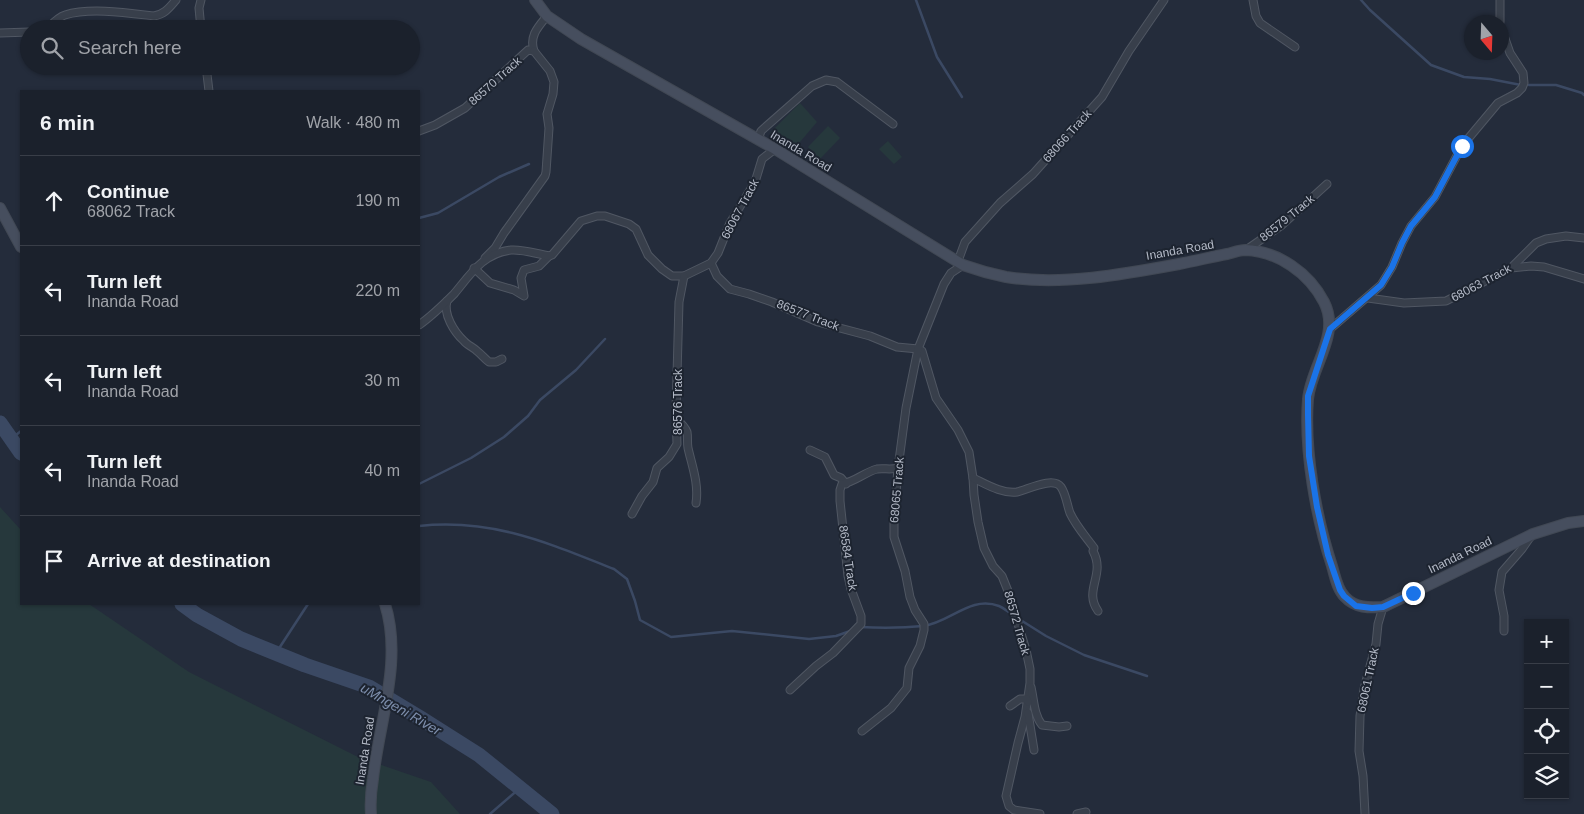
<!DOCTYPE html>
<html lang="en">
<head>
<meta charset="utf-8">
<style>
  body { margin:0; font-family:Arial,sans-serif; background:#282e38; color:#f1f3f6 }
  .controls { position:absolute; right:15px; bottom:15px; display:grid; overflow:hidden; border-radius:0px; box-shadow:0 1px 4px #0004 }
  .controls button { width:45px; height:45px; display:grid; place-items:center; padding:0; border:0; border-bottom:1px solid #393e48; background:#1b212c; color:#f1f3f6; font:25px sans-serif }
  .compass { position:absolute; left:1464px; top:15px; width:45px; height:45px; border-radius:50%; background:#1b212c; box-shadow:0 1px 4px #0004; rotate:161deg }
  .stop { position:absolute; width:15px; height:15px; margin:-11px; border:4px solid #1a73e8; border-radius:50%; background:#fff }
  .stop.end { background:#1a73e8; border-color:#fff; box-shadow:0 1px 5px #0008 }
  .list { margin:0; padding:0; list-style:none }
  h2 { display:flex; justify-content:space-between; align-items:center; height:65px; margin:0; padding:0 20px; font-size:21px }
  h2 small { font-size:16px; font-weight:400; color:#a0a3a9 }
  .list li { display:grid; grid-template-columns:32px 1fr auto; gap:15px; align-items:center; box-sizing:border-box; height:90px; padding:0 20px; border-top:1px solid #393e48 }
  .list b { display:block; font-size:19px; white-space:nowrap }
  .list p { margin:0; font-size:16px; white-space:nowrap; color:#a0a3a9 }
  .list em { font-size:16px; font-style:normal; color:#a0a3a9 }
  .icon { flex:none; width:28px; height:28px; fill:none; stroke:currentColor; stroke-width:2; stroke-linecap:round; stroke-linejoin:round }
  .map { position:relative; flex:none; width:1584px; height:814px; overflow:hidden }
  .search { position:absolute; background:#1b212c; box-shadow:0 1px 4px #0004; left:20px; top:20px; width:400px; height:55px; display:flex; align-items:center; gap:12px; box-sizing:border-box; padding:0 18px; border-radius:28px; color:#a0a3a9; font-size:19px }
  .panel { position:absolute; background:#1b212c; box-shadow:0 1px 4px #0004; left:20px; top:90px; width:400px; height:515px; border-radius:0px }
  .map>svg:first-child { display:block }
  .green { fill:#26383c }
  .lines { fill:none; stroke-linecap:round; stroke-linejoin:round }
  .stream { stroke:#3b4963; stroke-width:2.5 }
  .river { stroke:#3b4963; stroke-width:15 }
  .street-casing { stroke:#505763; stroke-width:9 }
  .secondary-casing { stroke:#414854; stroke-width:12 }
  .street { stroke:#383f4b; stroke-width:7 }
  .secondary { stroke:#464e5e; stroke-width:10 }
  .route { stroke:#1a73e8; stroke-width:6 }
  .labels { text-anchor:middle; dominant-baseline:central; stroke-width:4; stroke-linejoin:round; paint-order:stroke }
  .street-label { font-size:12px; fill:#b4bac7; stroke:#1d2430 }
  .water-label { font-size:14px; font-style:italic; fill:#7d8eac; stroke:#1d2430 }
</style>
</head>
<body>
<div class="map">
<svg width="1584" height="814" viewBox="0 0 1584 814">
  <rect width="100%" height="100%" fill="#242c3b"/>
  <!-- green -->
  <g class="green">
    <path d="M800,103L817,122L794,149L770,133Z"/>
    <path d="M828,126L840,138L820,159L808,147Z"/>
    <path d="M888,141L902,157L894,164L879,149Z"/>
    <path d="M0,507L21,530V604H89L189,672L358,757L431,782L460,814H0Z"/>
  </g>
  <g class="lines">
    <!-- stream -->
    <g class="stream">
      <path d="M916,0L937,57L962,97"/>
      <path d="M1361,0L1370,10L1431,65L1464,77L1490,79L1521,85"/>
      <path d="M1529,85H1556L1582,93L1584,95"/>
      <path d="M419,218L438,213L499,177L529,164"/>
      <path d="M11,439L21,431"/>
      <path d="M419,484L471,458L504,437L528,416L540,400L576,370L605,339"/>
      <path d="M419,526C492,518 548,543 614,569L627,579L635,601L640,620L671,637L732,631L809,639L836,636L853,630"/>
      <path d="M1019,619L1046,636L1084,655L1147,676"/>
      <path d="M860,627C881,628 902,628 923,626C950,623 970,595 999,606C1004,608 1008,612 1012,614"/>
      <path d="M276,653L308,604"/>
      <path d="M490,814L520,788"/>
    </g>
    <!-- river -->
    <g class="river">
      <path d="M0,423L21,453"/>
      <path d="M182,604L197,615L241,639L305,665L369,687L422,719L479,755L552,814"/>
    </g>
    <!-- street casing -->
    <g class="street-casing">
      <g id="street">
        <path d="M201,0L199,8L201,29"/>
        <path d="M1253,0L1256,16L1260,23L1295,47"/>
        <path d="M1500,0V22"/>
        <path d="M47,29C52,24 58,17 65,15C90,7 129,13 154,16C165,14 169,8 176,0"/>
        <path d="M0,33L29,32"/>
        <path d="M206,66L209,91"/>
        <path d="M419,131L435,125L465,108L528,50L534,51C529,36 538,27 547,16"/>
        <path d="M758,140L761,131L812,86L826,80L837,82L893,124"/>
        <path d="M1246,250L1282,225L1327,184"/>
        <path d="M485,258L495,248L504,233L545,176L546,172L549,128L547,114L553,94L554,82L550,71L534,51"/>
        <path d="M958,261L965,242L1000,203L1033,174L1102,97L1129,51L1164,0"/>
        <path d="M711,263L717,276L730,289L749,294L772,302L818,322L836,327L870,336L897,347L918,349L922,351L936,398L958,430L969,452L973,478L974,495L978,522L984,548L993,566L1002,576L1008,591L1026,650L1030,669V683L1025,717L1018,743L1006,796L1009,806L1014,810L1040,814"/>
        <path d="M474,268L490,283L514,290L524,296L521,278L524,270L539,266L549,256"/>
        <path d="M1511,268L1531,266L1544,267L1584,279"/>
        <path d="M1368,298L1404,303L1446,301L1511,268L1536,243L1546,239L1566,236L1584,238"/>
        <path d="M447,301C443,314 454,332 464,341C467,345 473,347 477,351C481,354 485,359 489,362H496L502,359"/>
        <path d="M419,325C432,316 443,305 454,294C470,275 483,253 511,250C523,249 537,254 549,256L552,255L581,221L597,216H605L629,224L636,229L648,255L662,269L672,276H684L711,263L718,253L730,223L755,182L762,159L775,149"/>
        <path d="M1330,329L1381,285L1392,267L1402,243L1411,226L1435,197L1462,146L1498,103L1517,93L1522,88L1524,83L1523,73L1510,53L1502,30"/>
        <path d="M677,420C681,423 685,427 687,432C688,437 687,443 688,448C692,466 699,484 696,503"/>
        <path d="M810,450L825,457L834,475L841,478L846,484"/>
        <path d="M973,478C986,484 1002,494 1017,492C1027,490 1053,476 1061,487C1066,494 1067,505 1070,513C1076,526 1086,537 1094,548L1093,551C1106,575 1083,590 1098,611"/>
        <path d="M632,514L642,496L653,482L657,468L669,457L677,444L676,412L679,302L684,276"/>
        <path d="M1504,631V616L1499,590L1502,572L1522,549L1531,536"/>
        <path d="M1031,687C1034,700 1034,715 1042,725L1059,727L1067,726"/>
        <path d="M790,690L816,666L833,653L861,624V616L851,589L848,576L840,501V490L842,484C855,482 865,472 877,469C884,468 891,470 898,468"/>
        <path d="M1010,706L1020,699H1027L1028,702"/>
        <path d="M1028,713L1034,750"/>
        <path d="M862,731L891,708L907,688L909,668L920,646L924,630V624L915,610L910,597L905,571L894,537V519L898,468L906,408L918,349L944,284L951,273L963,265"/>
        <path d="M1077,814L1086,812"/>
        <path d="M1365,814L1363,776L1359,751L1360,716L1364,689L1376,644L1378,624L1383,607"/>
      </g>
    </g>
    <!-- secondary casing -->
    <g class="secondary-casing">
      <g id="secondary">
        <path d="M535,0L547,16L581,39L775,149L963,265C977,270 991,274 1006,277C1061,286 1125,274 1179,264C1195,261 1211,257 1227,254C1232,253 1239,250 1245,250C1278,251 1309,273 1324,302C1341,335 1311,366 1308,399C1304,451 1316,517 1332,566C1335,576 1337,589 1345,597C1355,608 1369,608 1383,607L1533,534L1568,523L1584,521"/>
        <path d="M0,208L21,247"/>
        <path d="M371,814C370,802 371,791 373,779C379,722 403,661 385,604"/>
      </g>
    </g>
    <!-- street -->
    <use href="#street" class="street"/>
    <!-- secondary -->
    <use href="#secondary" class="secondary"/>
  </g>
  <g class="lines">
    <!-- route -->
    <path class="route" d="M1413,593L1383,607L1372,608L1356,606L1344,596L1340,590L1328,555L1317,507L1309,456L1308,415V396L1330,329L1381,285L1392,267L1402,243L1411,226L1435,197L1462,146"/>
  </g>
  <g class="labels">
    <!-- street labels -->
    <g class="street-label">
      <text transform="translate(495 81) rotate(-42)">86570 Track</text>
      <text transform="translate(1067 136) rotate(-48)">68066 Track</text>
      <text transform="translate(801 151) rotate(31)">Inanda Road</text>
      <text transform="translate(740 209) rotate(-62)">68067 Track</text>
      <text transform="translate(1287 218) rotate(-39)">86579 Track</text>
      <text transform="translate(1180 250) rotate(-10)">Inanda Road</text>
      <text transform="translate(1481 283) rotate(-28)">68063 Track</text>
      <text transform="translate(808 315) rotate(21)">86577 Track</text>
      <text transform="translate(678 402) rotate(-90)">86576 Track</text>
      <text transform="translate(897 490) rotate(-85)">68065 Track</text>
      <text transform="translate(1460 555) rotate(-26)">Inanda Road</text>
      <text transform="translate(848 558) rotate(81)">86584 Track</text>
      <text transform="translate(1017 623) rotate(74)">86572 Track</text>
      <text transform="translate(1368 680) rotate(-78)">68061 Track</text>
      <text transform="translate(365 751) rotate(-81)">Inanda Road</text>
    </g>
    <!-- water labels -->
    <g class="water-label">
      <text transform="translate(401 709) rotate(30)">uMngeni River</text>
    </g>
  </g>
</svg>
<div class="controls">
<button>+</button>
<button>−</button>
<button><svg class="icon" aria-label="locate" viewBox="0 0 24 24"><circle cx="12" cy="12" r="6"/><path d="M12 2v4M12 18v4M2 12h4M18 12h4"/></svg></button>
<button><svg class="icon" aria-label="layers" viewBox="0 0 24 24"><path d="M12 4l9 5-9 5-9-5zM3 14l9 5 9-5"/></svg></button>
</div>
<svg class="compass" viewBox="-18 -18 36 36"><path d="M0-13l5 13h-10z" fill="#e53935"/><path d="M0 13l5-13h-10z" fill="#a0a3a9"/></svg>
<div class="stop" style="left:1462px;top:146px"></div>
<div class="stop end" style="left:1413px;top:593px"></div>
<div class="search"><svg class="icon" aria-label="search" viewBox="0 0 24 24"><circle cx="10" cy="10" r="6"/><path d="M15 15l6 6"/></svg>Search here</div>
<section class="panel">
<h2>6 min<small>Walk · 480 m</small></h2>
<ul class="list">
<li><svg class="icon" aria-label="ahead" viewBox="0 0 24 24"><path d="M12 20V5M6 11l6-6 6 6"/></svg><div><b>Continue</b><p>68062 Track</p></div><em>190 m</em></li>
<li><svg class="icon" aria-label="left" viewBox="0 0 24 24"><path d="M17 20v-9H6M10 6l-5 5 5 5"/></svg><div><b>Turn left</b><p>Inanda Road</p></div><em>220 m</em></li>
<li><svg class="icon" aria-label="left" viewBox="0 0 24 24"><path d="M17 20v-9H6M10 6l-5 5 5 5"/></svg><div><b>Turn left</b><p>Inanda Road</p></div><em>30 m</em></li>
<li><svg class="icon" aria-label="left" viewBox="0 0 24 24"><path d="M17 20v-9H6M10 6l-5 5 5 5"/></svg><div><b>Turn left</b><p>Inanda Road</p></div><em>40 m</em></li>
<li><svg class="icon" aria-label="arrive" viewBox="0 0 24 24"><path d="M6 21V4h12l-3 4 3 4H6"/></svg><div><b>Arrive at destination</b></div></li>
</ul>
</section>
</div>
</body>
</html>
